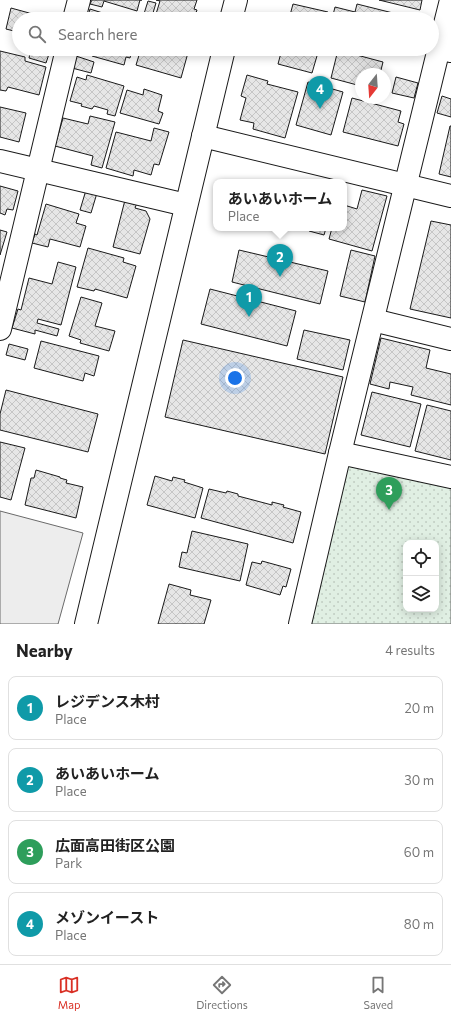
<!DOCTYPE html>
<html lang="en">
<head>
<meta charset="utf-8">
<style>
  body { margin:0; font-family:Commissioner,"Noto Sans JP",sans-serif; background:#f6f6f6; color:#222 }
  .controls { position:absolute; right:12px; bottom:12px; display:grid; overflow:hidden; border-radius:8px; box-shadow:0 2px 10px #0003 }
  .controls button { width:36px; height:36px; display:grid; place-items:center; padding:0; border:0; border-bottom:1px solid #e0e0e0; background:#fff; color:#222; font:20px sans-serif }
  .compass { position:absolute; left:355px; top:68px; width:36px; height:36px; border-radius:50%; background:#fff; box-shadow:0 2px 10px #0003; rotate:197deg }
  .you { position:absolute; left:235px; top:378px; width:14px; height:14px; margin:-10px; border:3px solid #fff; border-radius:50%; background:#1a73e8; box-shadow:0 0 0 6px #1a73e833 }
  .badge { display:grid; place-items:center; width:26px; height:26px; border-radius:50%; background:#d93025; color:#fff; font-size:13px; font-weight:700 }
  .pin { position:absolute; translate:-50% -33px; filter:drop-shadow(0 1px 2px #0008) }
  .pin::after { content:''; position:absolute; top:21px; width:14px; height:12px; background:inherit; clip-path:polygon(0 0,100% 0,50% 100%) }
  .popup { position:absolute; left:213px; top:179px; width:134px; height:52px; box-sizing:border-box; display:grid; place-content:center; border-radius:8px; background:#fff; filter:drop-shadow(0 1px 3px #0005); font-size:13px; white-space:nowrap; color:#767676 }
  .popup b { font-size:15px; color:#222 }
  .popup::after { content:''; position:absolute; left:50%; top:100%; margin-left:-8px; border:8px solid transparent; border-top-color:#fff }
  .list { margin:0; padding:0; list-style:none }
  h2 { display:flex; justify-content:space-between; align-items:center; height:52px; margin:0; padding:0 16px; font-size:17px }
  h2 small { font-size:13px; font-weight:400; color:#767676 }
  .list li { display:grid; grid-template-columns:26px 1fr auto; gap:12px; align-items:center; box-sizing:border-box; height:64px; margin:0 8px 8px; padding:0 8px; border:1px solid #e0e0e0; border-radius:8px }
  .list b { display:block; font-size:15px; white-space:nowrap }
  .list p { margin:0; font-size:13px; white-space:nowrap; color:#767676 }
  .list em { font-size:13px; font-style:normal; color:#767676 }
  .icon { flex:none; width:22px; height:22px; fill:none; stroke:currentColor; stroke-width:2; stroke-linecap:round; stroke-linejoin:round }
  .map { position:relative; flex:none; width:451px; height:624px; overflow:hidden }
  .search { position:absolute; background:#fff; box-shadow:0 2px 10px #0003; left:12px; right:12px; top:12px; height:44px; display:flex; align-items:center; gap:10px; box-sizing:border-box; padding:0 14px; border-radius:22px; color:#767676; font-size:15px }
  .sheet { height:340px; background:#fff }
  nav { display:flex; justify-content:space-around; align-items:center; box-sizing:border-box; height:56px; border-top:1px solid #e0e0e0; background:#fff; font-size:11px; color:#767676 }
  nav a { display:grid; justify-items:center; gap:2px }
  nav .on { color:#d93025 }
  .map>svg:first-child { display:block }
  .park { fill:url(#park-dots); stroke:#6a6a6a; fill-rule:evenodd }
  .parking { fill:#ededed; stroke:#6a6a6a }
  .building { fill:url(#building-cross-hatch); stroke:#1a1a1a }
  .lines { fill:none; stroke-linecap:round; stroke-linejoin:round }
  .street-casing { stroke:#1a1a1a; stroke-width:24 }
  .secondary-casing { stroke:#1a1a1a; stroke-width:24 }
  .street { stroke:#fff; stroke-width:22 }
  .secondary { stroke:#fff; stroke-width:22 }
</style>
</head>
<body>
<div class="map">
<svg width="451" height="624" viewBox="0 0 451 624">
  <defs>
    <pattern id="park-dots" width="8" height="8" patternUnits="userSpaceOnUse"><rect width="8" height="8" fill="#e0efe3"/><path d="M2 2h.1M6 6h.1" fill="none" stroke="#c0ccc2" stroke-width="1.8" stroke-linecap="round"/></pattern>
    <pattern id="building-cross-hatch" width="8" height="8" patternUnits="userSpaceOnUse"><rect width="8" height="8" fill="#e6e6e6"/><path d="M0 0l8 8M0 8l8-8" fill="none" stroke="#c5c5c5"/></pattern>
  </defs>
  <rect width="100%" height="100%" fill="#fff"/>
  <!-- park -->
  <path class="park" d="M340,453L451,477V624H302ZM406,543H436V609H406Z"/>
  <!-- parking -->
  <path class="parking" d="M0,511L83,533L58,624H0Z"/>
  <!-- building -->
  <g class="building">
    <path d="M92,0H142H140L137,11L104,1L102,7L90,4Z"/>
    <path d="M156,0H197L194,9L197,10L194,19L189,17L188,19H177L160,14L159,19H149L143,17L148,1L156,3L153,13L156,14L160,1Z"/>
    <path d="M379,0H422L420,10Z"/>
    <path d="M293,4L328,12L326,19H289Z"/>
    <path d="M357,4L401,15L400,19H332L335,7L355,12Z"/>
    <path d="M11,8L51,19H19V35H18V32L6,29Z"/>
    <path d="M90,9L109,15L108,19H87Z"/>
    <path d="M31,49H44L50,51L46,63L29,58Z"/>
    <path d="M83,49H132L130,58L126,57L124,65L92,56L93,53L83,51Z"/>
    <path d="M136,49H189L181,78L136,65L140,52L136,51Z"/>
    <path d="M282,49H319L312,73L278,64Z"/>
    <path d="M410,49H428L427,54L409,50Z"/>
    <path d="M338,50L383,62L380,74H361V86L331,78Z"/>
    <path d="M0,51L25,57V61L46,67L39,95L8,87L6,91L0,90Z"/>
    <path d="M76,56L94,62L91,73L72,68Z"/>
    <path d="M87,75L124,86L115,116L107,114L108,110L94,106L92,109L81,106L82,104L70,101L77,77L86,80Z"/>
    <path d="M247,75L268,81L267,84L298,92L285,138L253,129L254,123L240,120L246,98L241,96Z"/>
    <path d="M396,77L418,83L414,98L392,93Z"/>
    <path d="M308,82L343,92L331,135L296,125Z"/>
    <path d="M144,89L162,95L158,111L163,113L159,124L120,113L127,90L143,95Z"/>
    <path d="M442,96L451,99V117L437,113Z"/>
    <path d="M352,98L401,111L398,122L404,124L398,146L343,132Z"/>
    <path d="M0,107L26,113L19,142L0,137Z"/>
    <path d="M90,116L115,122L102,168L91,165L93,156L55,146L63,118L88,124Z"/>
    <path d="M450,126H451V177L439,174Z"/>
    <path d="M154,128L169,132L159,165L154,164L151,175L134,170L133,176L106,168L116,132L151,141Z"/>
    <path d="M0,186L18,191L13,210L7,209L5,215L0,213Z"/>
    <path d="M86,190L97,193L91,213L80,210Z"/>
    <path d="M362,190L387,196L372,251L329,239L332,228H344V205L357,209Z"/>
    <path d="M125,200L137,203L135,208L146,211L150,219L140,254L113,247Z"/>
    <path d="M46,204L79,214L76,223L86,226L80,247L50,239L48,247L32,243L35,234L37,235Z"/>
    <path d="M431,221L451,225V318L410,309Z"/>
    <path d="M309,228H326L324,235L309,231Z"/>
    <path d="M0,230L7,232L0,255Z"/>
    <path d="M88,248L124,258L123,262L136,266L127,298L95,289L94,291L77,287Z"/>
    <path d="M239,250L328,271L320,304L232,282Z"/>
    <path d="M351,250L375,256L365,302L340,296Z"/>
    <path d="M58,262L76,267L61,325L38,319L37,323L59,329L57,336L35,330V334L12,328L18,309L21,310L29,278L52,284Z"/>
    <path d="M210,289L296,311L287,346L201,324Z"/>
    <path d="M81,297L102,303L95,326L115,331L109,351L80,343L81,340L69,336Z"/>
    <path d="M304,330L350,340L343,370L297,359Z"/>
    <path d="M381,338L430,350L426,368L451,374V405L411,395L413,387L390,382L389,389L370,384Z"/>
    <path d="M183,340L343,377L325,454L165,417Z"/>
    <path d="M41,341L99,356L94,376L85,373L83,381L34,368Z"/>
    <path d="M9,344L28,349L25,360L6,355Z"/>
    <path d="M6,390L98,414L88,452L0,430V414Z"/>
    <path d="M372,392L421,404L410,447L361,435Z"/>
    <path d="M427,405L451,411V460L415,451Z"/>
    <path d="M0,442L25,448L11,500L0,497Z"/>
    <path d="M36,470L60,477V478L67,480L66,483L83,487L76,518L25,505L31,478H34Z"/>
    <path d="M155,476L172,481L173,477L185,480L184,482L203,488L195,518L147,505Z"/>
    <path d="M209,489L226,493L227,491L238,494V496L272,505V502L284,505L283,507L301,512L293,543L201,518Z"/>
    <path d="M192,531L248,544L240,581L179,567L182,552L187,553Z"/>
    <path d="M262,561L291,569L286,587L283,586L280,595L246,585L252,562L261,564Z"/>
    <path d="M169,584L191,590L190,595L211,600L204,624H158Z"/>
  </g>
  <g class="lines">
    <!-- street casing -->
    <g class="street-casing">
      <g id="street">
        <path d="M451,0L439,48L451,51"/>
        <path d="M74,19L79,0"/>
        <path d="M203,136L451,196"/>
        <path d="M0,161L186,205"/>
        <path d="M373,320L451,339"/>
        <path d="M0,329L67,49"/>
        <path d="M340,453L439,48"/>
        <path d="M300,624L340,453L451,477"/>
      </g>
    </g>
    <!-- secondary casing -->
    <g class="secondary-casing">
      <g id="secondary">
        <path d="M231,19L236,0"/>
        <path d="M86,624L224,49"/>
      </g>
    </g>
    <!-- street -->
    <use href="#street" class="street"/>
    <!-- secondary -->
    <use href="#secondary" class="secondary"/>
  </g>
</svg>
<div class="controls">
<button><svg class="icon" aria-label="locate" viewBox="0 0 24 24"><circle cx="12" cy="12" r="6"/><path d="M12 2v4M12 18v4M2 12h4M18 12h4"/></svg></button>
<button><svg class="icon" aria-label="layers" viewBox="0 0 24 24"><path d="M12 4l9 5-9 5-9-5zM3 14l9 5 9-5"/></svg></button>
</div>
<svg class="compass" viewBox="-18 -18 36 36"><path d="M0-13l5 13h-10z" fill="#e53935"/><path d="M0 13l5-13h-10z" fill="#767676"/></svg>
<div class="you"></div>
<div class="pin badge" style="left:249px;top:317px;background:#0f9aa8">1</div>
<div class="pin badge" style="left:280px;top:277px;background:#0f9aa8">2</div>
<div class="popup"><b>あいあいホーム</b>Place</div>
<div class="pin badge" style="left:389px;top:510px;background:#2e9e5b">3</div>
<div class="pin badge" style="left:320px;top:109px;background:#0f9aa8">4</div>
<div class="search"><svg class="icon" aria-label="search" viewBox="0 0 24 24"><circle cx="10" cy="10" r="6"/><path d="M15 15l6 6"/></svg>Search here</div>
</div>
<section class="sheet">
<h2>Nearby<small>4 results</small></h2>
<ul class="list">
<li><span class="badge" style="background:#0f9aa8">1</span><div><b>レジデンス木村</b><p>Place</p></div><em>20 m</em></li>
<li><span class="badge" style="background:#0f9aa8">2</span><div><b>あいあいホーム</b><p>Place</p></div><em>30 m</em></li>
<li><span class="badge" style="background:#2e9e5b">3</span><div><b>広面高田街区公園</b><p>Park</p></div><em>60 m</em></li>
<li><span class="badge" style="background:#0f9aa8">4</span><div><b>メゾンイースト</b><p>Place</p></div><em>80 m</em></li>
</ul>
</section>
<nav>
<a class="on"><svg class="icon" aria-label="map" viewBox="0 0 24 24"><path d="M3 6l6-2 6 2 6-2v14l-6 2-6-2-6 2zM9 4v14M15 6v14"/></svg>Map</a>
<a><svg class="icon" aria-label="directions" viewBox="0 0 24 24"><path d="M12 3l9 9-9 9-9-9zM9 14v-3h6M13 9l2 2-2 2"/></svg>Directions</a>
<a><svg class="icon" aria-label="saved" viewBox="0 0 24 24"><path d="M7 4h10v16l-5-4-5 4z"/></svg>Saved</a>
</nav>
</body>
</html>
